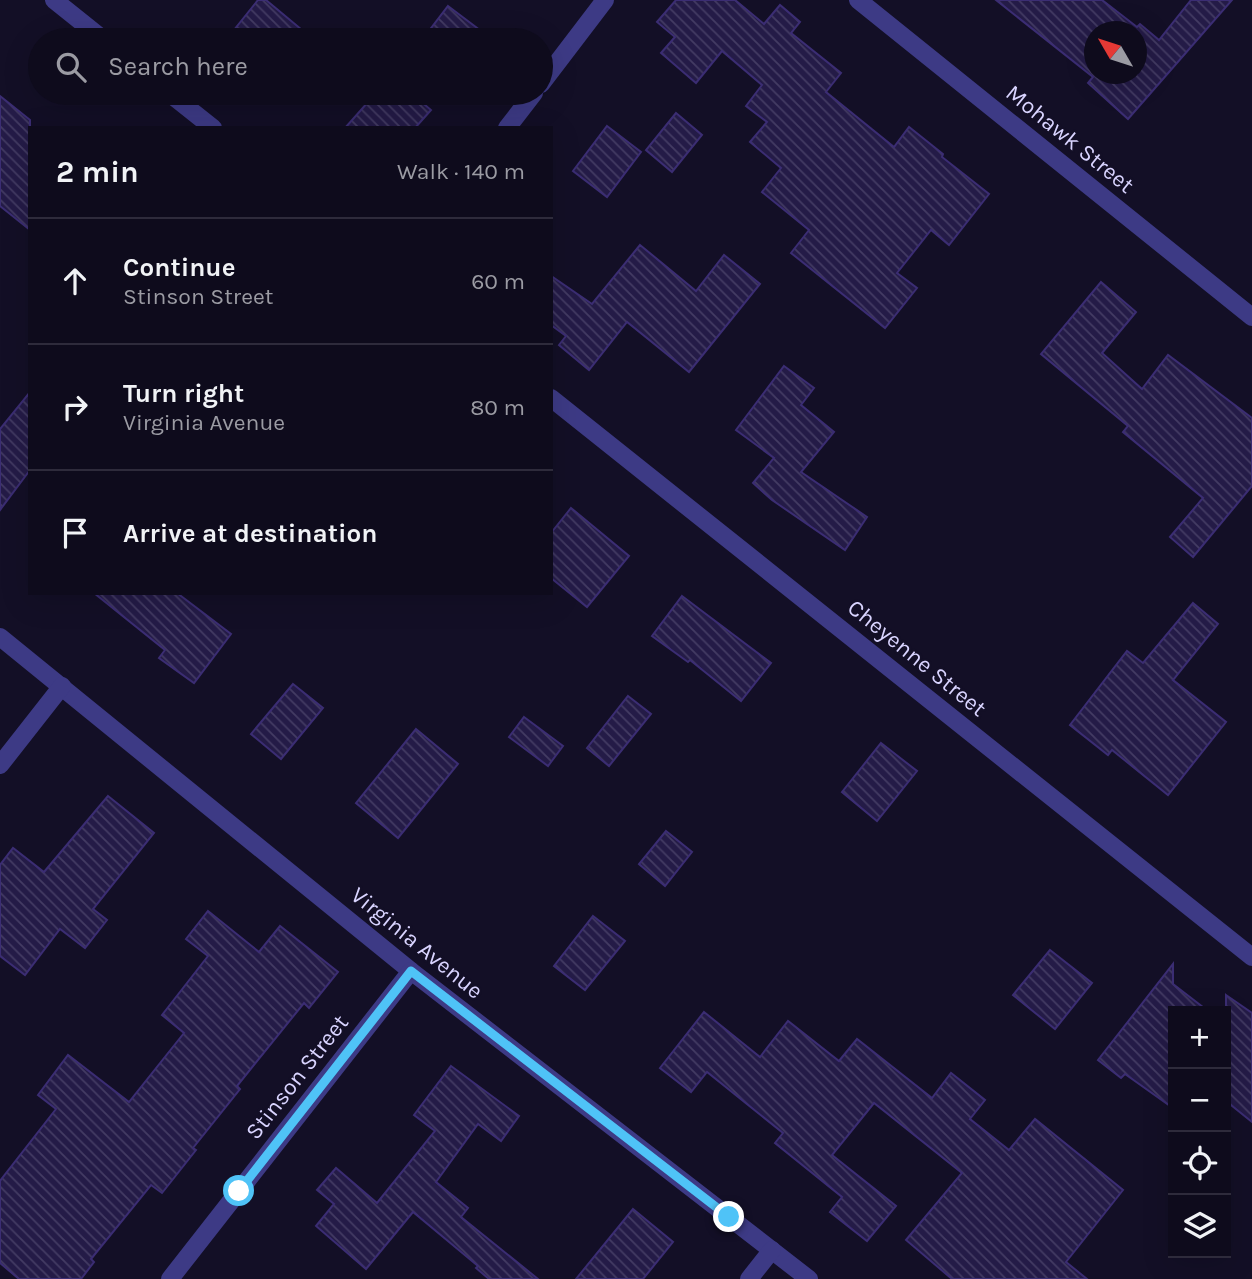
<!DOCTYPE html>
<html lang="en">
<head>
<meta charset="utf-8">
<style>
  body { margin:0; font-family:Karla,sans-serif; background:#1c1929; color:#f1f3f6 }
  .controls { position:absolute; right:21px; bottom:21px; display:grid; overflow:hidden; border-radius:0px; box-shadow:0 7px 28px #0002 }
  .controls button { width:63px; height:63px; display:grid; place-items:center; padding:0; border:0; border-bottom:2px solid #2e2b3b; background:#0e0b1c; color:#f1f3f6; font:35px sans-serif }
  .compass { position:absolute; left:1084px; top:21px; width:63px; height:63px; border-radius:50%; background:#0e0b1c; box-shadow:0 7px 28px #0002; rotate:309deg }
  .stop { position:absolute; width:21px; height:21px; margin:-16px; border:5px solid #4fc3f7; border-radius:50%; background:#fff }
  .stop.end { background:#4fc3f7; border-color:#fff; box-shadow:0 2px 7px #0008 }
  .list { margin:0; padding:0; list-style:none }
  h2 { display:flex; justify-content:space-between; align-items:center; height:91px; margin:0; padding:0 28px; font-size:30px }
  h2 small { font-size:23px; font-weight:400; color:#9b9ba3 }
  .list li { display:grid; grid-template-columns:46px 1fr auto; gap:21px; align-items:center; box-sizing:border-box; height:126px; padding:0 28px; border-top:2px solid #2e2b3b }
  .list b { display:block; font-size:26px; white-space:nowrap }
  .list p { margin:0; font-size:23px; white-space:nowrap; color:#9b9ba3 }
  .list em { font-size:23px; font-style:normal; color:#9b9ba3 }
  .icon { flex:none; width:38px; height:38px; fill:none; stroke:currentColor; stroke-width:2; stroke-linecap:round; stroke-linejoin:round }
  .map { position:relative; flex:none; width:1252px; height:1279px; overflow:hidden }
  .search { position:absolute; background:#0e0b1c; box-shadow:0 7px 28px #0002; left:28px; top:28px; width:525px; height:77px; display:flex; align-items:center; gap:18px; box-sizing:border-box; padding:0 24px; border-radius:38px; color:#9b9ba3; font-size:26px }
  .panel { position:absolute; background:#0e0b1c; box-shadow:0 7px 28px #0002; left:28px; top:126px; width:525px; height:469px; border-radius:0px }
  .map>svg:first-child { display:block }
  .building { fill:url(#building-back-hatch); stroke:#3b2d73; stroke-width:2; fill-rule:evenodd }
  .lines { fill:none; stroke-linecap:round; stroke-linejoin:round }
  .street { stroke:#3d3a85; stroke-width:18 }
  .route { stroke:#4fc3f7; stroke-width:9 }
  .labels { text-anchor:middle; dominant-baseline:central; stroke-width:5; stroke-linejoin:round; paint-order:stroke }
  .street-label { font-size:23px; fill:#d9d4ff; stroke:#130f26 }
</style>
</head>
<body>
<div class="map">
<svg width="1252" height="1279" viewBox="0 0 1252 1279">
  <defs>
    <pattern id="building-back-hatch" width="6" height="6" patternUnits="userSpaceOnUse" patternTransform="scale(1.75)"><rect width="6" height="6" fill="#241b47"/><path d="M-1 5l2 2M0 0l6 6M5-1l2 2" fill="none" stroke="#433b63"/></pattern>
  </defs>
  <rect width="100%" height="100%" fill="#130f26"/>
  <!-- building -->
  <g class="building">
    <path d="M258,0H266L314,40H226Z"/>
    <path d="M676,0H735L764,24L780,5L800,22L791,33L841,73L826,92L894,147L909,127L943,154L942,157L989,194L949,245L931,230L897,273L917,288L885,328L791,253L809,230L762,192L781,168L750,142L767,122L746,106L762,85L722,51L696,83L661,53L675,37L657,22Z"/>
    <path d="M996,0H1102L1137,27L1140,24L1159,40L1191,0H1232L1128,119L1088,83L1093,77ZM1095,32H1137V74H1095Z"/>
    <path d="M448,6L493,40H422Z"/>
    <path d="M376,93H411L431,110L415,128H345Z"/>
    <path d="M0,96L30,120V230L0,206Z"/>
    <path d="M676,113L702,135L672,172L646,150Z"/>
    <path d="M607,126L641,152L607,197L573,171Z"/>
    <path d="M640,245L696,291L724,255L760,284L689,372L627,322L589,370L559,345L566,336L551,325V276L592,304Z"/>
    <path d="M1101,282L1136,312L1102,353L1142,389L1168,355L1252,418V486L1193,557L1170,537L1203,498L1123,432L1128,426L1041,354Z"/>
    <path d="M784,366L814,388L801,405L834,432L801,472L867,517L845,550L772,500L753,483L774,458L736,430Z"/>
    <path d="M30,392V470L0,510V429Z"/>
    <path d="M571,508L629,556L587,607L551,578V533Z"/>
    <path d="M94,593H177L231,634L194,683L159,658L165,650Z"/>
    <path d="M682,596L771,663L741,701L690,660L688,662L652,636Z"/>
    <path d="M1193,603L1218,624L1173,680L1226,722L1168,795L1112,750L1108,755L1070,725L1127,651L1143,663Z"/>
    <path d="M293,684L323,708L281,759L251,734Z"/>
    <path d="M628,696L651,714L609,766L587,748Z"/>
    <path d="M524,717L563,746L548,766L509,737Z"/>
    <path d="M416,729L458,764L398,838L356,803Z"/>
    <path d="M881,743L917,771L877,821L842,792Z"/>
    <path d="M108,796L154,833L93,909L107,920L85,948L60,929L25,975L0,956V865L13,848L44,872Z"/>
    <path d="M666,831L692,852L665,886L639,864Z"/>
    <path d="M208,911L259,952L280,926L338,972L309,1008L304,1003L237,1086L240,1089L193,1148L196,1150L162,1193L151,1185L91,1259L94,1262L81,1279H19L0,1263V1181L56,1109L38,1095L68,1055L129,1102L184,1033L162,1015L208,956L186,939Z"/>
    <path d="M593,916L625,941L585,990L554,966Z"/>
    <path d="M1050,950L1092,983L1055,1029L1013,995Z"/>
    <path d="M1173,964V984L1208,1011H1173V1108L1125,1074L1121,1078L1098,1060Z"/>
    <path d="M1226,995L1252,1013V1122L1226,1101Z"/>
    <path d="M704,1012L760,1057L788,1021L839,1061L857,1039L932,1098L951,1073L985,1100L970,1119L1009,1150L1035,1119L1123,1190L1066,1262L1087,1279H952L906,1240L962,1173L874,1103L832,1155L896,1206L867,1241L830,1212L842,1197L775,1143L783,1133L707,1072L691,1092L660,1068Z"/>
    <path d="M451,1066L519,1116L501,1141L478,1124L436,1182L468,1208L461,1217L538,1279H489L476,1268L478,1266L413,1212L366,1269L316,1226L334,1204L317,1190L336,1168L377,1203L435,1131L414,1115Z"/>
    <path d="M633,1209L673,1242L643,1279H576Z"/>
  </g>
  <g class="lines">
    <!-- street -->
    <g class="street">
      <path d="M54,0L104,40"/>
      <path d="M858,0L1252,317"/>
      <path d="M541,84L605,0"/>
      <path d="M169,93L213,128"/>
      <path d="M507,128L534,93"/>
      <path d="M551,398L1252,957"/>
      <path d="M0,637L411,971L809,1279"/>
      <path d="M0,765L62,686"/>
      <path d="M170,1279L411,971"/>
      <path d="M749,1279L772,1250"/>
    </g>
  </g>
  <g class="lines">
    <!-- route -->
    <path class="route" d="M239,1191L411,971L729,1217"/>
  </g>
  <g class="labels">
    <!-- street labels -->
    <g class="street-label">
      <text transform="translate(1070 139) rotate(39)">Mohawk Street</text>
      <text transform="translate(917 658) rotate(39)">Cheyenne Street</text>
      <text transform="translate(417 943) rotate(39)">Virginia Avenue</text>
      <text transform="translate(297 1077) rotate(-52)">Stinson Street</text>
    </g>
  </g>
</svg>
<div class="controls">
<button>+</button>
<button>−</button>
<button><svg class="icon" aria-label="locate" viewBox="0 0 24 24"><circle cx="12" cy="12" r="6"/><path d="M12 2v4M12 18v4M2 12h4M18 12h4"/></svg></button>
<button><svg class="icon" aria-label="layers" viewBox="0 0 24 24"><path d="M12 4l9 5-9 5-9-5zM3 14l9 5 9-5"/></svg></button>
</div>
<svg class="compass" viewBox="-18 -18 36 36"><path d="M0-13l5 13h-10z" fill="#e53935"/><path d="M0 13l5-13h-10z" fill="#9b9ba3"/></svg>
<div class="stop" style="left:239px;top:1191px"></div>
<div class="stop end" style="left:729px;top:1217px"></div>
<div class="search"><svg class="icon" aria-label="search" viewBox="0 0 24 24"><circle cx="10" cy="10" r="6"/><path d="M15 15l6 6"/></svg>Search here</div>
<section class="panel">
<h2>2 min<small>Walk · 140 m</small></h2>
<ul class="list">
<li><svg class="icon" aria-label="ahead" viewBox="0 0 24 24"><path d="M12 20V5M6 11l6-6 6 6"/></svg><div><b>Continue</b><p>Stinson Street</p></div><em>60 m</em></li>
<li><svg class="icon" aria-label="right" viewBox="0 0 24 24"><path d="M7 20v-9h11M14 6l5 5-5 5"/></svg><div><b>Turn right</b><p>Virginia Avenue</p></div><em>80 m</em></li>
<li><svg class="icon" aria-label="arrive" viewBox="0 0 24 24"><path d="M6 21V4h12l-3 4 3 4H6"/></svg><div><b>Arrive at destination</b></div></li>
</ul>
</section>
</div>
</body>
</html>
